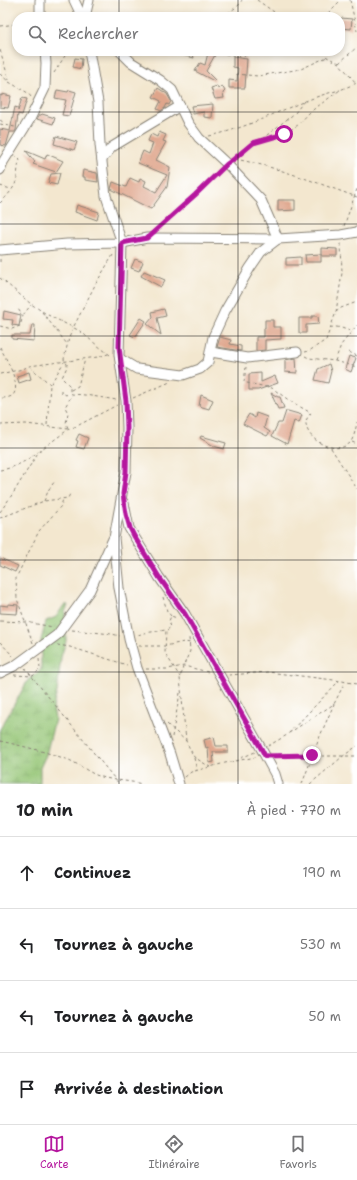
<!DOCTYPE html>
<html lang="fr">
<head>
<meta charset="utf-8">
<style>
  body { margin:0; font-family:"Shantell Sans",sans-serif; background:#f6f6f6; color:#202124 }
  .stop { position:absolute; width:12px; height:12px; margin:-9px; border:3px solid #b5179e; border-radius:50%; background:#fff }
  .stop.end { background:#b5179e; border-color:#fff; box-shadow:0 1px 4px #0008 }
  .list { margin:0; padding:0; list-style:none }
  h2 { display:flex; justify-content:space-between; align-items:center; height:52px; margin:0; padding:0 16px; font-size:17px }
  h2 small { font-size:13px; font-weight:400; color:#757577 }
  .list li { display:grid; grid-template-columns:26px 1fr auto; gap:12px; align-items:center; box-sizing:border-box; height:72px; padding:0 16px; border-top:1px solid #e0e0e0 }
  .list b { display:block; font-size:15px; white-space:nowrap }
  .list em { font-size:13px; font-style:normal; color:#757577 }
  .icon { flex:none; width:22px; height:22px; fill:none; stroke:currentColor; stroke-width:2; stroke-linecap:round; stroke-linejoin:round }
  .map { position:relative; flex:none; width:357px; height:784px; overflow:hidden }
  .search { position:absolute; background:#fff; box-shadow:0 2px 6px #0003; left:12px; right:12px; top:12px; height:44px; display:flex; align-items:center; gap:10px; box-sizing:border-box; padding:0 14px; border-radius:16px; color:#757577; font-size:15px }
  .sheet { height:340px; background:#fff }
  nav { display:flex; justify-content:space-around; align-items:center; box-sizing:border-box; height:56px; border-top:1px solid #e0e0e0; background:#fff; font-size:11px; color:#757577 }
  nav a { display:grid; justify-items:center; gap:2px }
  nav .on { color:#b5179e }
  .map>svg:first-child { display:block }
  .wetland { fill:url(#wetland-marsh); stroke:#587048 }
  .building { fill:#dfa58b }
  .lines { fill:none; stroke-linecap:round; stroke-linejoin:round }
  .minor-casing { stroke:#888276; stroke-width:11 }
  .path { stroke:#888276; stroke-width:1; stroke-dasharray:3 3; stroke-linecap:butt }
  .minor { stroke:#fff; stroke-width:9 }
  .route { stroke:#b5179e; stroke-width:5 }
  .grid { fill:none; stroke:#1c1c1c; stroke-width:1; stroke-opacity:0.55 }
</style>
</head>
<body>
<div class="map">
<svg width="357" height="784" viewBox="0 0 357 784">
  <defs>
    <pattern id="wetland-marsh" width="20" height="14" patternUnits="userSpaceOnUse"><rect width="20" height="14" fill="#94c575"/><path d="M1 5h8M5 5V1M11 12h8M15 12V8" fill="none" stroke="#7fa965"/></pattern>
  </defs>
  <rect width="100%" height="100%" fill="#fff"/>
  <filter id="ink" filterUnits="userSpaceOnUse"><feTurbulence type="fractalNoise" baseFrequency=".025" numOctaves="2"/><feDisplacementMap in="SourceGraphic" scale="8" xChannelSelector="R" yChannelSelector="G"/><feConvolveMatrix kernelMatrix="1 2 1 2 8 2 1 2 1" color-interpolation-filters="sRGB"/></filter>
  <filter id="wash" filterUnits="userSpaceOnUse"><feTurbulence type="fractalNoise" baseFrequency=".012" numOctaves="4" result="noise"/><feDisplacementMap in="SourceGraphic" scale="16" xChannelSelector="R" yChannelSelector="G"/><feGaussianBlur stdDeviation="0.9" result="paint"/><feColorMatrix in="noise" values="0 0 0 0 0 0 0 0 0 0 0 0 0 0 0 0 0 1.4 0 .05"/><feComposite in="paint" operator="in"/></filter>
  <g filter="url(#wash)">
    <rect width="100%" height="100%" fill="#f3e7cf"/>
    <!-- wetland -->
    <path class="wetland" d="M64,605H68L65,612L66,641L61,657L57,692L53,707L55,719L46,755L40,768V784H0V729L28,680L41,670V640L46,621L56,617Z"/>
    <g id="blocks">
      <!-- building -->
      <g class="building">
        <path d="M341,18L352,19L351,29L341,28Z"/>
        <path d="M174,51H192L194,58L174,53Z"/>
        <path d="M208,53L215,55L206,71L215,80L214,81L195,71L200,63L205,65Z"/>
        <path d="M233,57L247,59L245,88H229V80L237,81L238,68L233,67Z"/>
        <path d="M75,58L82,59L81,69L73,67Z"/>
        <path d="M217,86L218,89L222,86L225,91L223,93L224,98L215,99L211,88Z"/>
        <path d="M158,88L167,94L171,101L169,105L167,104L165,108L161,111L157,109L161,101L153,97Z"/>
        <path d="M57,90L68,92L69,90L76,92L69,116L62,115L66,100L55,98Z"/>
        <path d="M2,94L11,96L8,108L0,107V95L2,96Z"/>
        <path d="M22,98L27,99L22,115L18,114L16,130L15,132H10L6,146L0,145V129L10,131L15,107L18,108V111Z"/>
        <path d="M213,104L212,118L204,117V112L193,114L191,106Z"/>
        <path d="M42,114L55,118L53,124L37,119L39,115H41Z"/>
        <path d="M159,132L166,135L163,141L166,142L156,160L170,167L167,187L151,209L111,189L113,182L126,187L130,178L139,182L140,178L146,181L144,186L156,192L167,175L138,163L143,151L149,154L153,143L148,141L151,134L157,137Z"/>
        <path d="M56,136L77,142L74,150L54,144Z"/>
        <path d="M26,151L45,159L47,154L63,161L56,172L33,164L35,162Z"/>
        <path d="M83,170L97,173L98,182L85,180V177H82Z"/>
        <path d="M60,173L57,185L48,183L51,174Z"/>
        <path d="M278,200H295V210L278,211Z"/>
        <path d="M77,205L99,212L97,220L75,212Z"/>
        <path d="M322,248L337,249V256H322Z"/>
        <path d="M321,254V262H306L305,255Z"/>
        <path d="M301,257V265H286V258Z"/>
        <path d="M135,259L143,262L139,271L131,268Z"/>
        <path d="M144,271L165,280L161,287L141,276Z"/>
        <path d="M164,309L166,316L157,318L161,335L147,324L153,317L152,312Z"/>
        <path d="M4,311L21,315L19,326L12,325L13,320L3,319Z"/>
        <path d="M312,316H318L319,324L306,325V333H299V318H312Z"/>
        <path d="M141,318L146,321L135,337L130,335Z"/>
        <path d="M265,320H273V327H281V339L265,340V350L256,351V337H264V328H265Z"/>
        <path d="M32,325H35L34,341L12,339V335H30Z"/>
        <path d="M220,337L231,340L230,344L241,346V351L217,347Z"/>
        <path d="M349,356L356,358L351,372L345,369Z"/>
        <path d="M296,358L297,373L285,372V360Z"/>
        <path d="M329,364L331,371L328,383L315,380L318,369Z"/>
        <path d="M29,372L31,379L19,383L17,376Z"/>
        <path d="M261,373V382L275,376L278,383L258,390H249V374Z"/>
        <path d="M271,393L278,397H280L284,408L278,409Z"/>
        <path d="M201,395L213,400L209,409L199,406Z"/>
        <path d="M286,411H288L302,415L299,423L294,421L287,444L272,436L278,423H282Z"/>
        <path d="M256,413L267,417L264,428L270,432L267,436L243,424L249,414L255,418Z"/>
        <path d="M79,434L88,438L84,449L76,447L78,441L76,440Z"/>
        <path d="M201,436L226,443L224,449L214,446L200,438Z"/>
        <path d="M0,558L18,566L15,572L0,565Z"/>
        <path d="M8,604L18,605L17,614L0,613V605L8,606Z"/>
        <path d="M214,737L216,746H228V752H213L214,762L209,763L208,747L206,748L204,740Z"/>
      </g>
    </g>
  </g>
  <g filter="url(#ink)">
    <use href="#blocks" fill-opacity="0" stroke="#888276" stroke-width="1"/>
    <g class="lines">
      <!-- minor casing -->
      <g class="minor-casing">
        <g id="minor">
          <path d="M40,0V17"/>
          <path d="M74,0L82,17"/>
          <path d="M85,17L89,0"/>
          <path d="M89,51L98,102L100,145L106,196L122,243L119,355L126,401L127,428L126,472L114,538L119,588L129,639L137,668L170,754L179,784"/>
          <path d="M120,51L131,62L160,80L172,90L188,123L199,138L227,164L261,200L278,239L261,252L250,268L225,311L213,337L208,362L200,369L183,375L137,369L120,359"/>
          <path d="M102,159L112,147L180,106"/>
          <path d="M0,170L3,162L30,119L45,88L46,63L45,51"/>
          <path d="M0,250L67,244L122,243L147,238L278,239L341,235L357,232"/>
          <path d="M211,352L247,358L297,352"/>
          <path d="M124,503L129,528L159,577L185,614L262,750L275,774L278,784"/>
          <path d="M0,673L16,665L57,635L90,590L113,539"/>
        </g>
      </g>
      <!-- path -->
      <g class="path">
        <path d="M257,0L274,12L276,17"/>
        <path d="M350,0L357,31"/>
        <path d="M223,17L239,5L242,0"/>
        <path d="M324,17L341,0"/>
        <path d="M0,26L17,24"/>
        <path d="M0,50L9,80"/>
        <path d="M208,51C221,53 248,60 258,51"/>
        <path d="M323,51L327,57L339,63L356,83"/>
        <path d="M339,63L357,47"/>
        <path d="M54,73L68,51"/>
        <path d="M0,74L9,82L28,93L31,97"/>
        <path d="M236,74L258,76L301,69L327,57"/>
        <path d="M0,120L6,124"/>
        <path d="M0,124L15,127"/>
        <path d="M209,136C255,127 294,101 340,90"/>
        <path d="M262,139L295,113L304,101"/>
        <path d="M235,159C278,167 317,183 357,197"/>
        <path d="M233,160L253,143L284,134L298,125L310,112L340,90L357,83"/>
        <path d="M0,186L11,189"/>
        <path d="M0,203C6,197 13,190 16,182C18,175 17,167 20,160L16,156"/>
        <path d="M344,226L357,189"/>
        <path d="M156,230L195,195L221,169"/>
        <path d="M113,255L95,285L73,328L69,338L64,359C64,361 66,362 67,364C68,367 63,374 62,378L70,386V393L72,394L85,395L117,400"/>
        <path d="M0,259V264"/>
        <path d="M0,278L31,304L48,315L80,331L93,342L110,355"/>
        <path d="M42,312L67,344"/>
        <path d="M336,312L342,273L341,243"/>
        <path d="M23,315L31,305"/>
        <path d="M0,326L12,329L20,326L23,316L18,309"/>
        <path d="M330,328C336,325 344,329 350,331"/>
        <path d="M0,347C5,357 22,385 13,395C10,398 4,398 0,398"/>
        <path d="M305,352L309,351L326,340L336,312L341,308L357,302"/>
        <path d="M349,352L357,356"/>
        <path d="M305,356L309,358L335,361L357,367"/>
        <path d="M335,361L341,345L357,325"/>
        <path d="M30,367L50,384"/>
        <path d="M246,367L244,382L247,383L272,388L290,401L311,413C309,415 307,418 306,421C304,440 336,456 350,443C354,438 356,428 357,422"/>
        <path d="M0,374L23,369L29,366L98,357L108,354"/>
        <path d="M61,390V392L66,395L69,393"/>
        <path d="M71,390L78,386L85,359"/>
        <path d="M133,398L170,382"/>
        <path d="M0,425L26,424L68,429"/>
        <path d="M47,425L50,385L64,362"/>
        <path d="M68,428L66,423L68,413L65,407L72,395"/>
        <path d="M352,442L357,444"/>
        <path d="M331,448L357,489"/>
        <path d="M0,470C15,468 26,461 38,452"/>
        <path d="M44,501L49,489L55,481"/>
        <path d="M0,512L14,492L39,451L69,429L77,426L117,405"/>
        <path d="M0,518L44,501L68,498L70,494"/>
        <path d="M163,597L167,611L171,616"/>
        <path d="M0,621L26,622L53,627"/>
        <path d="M72,630L112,634L120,636"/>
        <path d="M167,630L171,627L169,621L171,616L177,618"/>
        <path d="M138,635L144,633L166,630L165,653L180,677"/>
        <path d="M0,642L13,656"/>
        <path d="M33,643L17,599L16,578L39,531L61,506L63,499"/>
        <path d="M57,645L70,647L127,665"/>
        <path d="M139,646H165L184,642L191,643"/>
        <path d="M25,668L119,784"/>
        <path d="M146,669H167L184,666L208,672"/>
        <path d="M14,675L33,676L40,669L39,659"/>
        <path d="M229,675L268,672L342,681L357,684"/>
        <path d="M167,724L186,741L194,757L210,767"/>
        <path d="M289,733L334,704L345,682"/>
        <path d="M172,737L180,693"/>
        <path d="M0,741C23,746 47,752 69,760C78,764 87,771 96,775C111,781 126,780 142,784"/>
        <path d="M186,741L180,678L183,667L190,651L189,638"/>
        <path d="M268,746L287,735L339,681"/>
        <path d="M274,756H357"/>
        <path d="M194,758L197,770"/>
        <path d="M241,758L255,752"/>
        <path d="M185,777L191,772L225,763L256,757"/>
        <path d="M302,784L320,736L334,704"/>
        <path d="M310,784L342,757L357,746"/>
      </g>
      <!-- minor -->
      <use href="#minor" class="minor"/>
    </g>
  </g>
  <g class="lines" filter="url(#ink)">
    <!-- route -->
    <path class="route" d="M284,134L253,143L234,159L227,164L195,195L147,238L122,243L119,347L126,401L127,428L126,472L123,494L126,514L130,528L134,536L159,577L185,614L262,750L265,756L312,755"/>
  </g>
  <!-- grid -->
  <path class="grid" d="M119,0V17M238,0V17M119,51V784M238,51V784M0,112H357M0,224H357M0,336H357M0,448H357M0,560H357M0,672H357"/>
</svg>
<div class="stop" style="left:284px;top:134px"></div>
<div class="stop end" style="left:312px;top:755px"></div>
<div class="search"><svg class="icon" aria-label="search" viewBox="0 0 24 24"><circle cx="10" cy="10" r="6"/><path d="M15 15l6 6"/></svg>Rechercher</div>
</div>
<section class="sheet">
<h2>10 min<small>À pied · 770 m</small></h2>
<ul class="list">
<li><svg class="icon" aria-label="ahead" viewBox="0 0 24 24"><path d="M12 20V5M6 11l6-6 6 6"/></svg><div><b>Continuez</b></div><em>190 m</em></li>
<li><svg class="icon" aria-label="left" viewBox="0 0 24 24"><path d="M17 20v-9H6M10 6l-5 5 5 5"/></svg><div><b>Tournez à gauche</b></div><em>530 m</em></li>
<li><svg class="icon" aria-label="left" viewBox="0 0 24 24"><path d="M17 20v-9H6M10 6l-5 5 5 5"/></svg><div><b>Tournez à gauche</b></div><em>50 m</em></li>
<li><svg class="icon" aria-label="arrive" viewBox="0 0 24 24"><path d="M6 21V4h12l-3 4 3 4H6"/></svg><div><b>Arrivée à destination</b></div></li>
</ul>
</section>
<nav>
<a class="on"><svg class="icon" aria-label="map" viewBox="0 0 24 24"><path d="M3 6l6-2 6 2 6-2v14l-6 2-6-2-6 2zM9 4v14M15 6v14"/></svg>Carte</a>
<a><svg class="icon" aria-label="directions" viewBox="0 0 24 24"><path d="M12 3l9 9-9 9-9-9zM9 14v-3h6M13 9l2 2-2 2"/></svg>Itinéraire</a>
<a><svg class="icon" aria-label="saved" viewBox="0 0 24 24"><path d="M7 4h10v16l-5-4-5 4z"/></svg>Favoris</a>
</nav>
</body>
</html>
